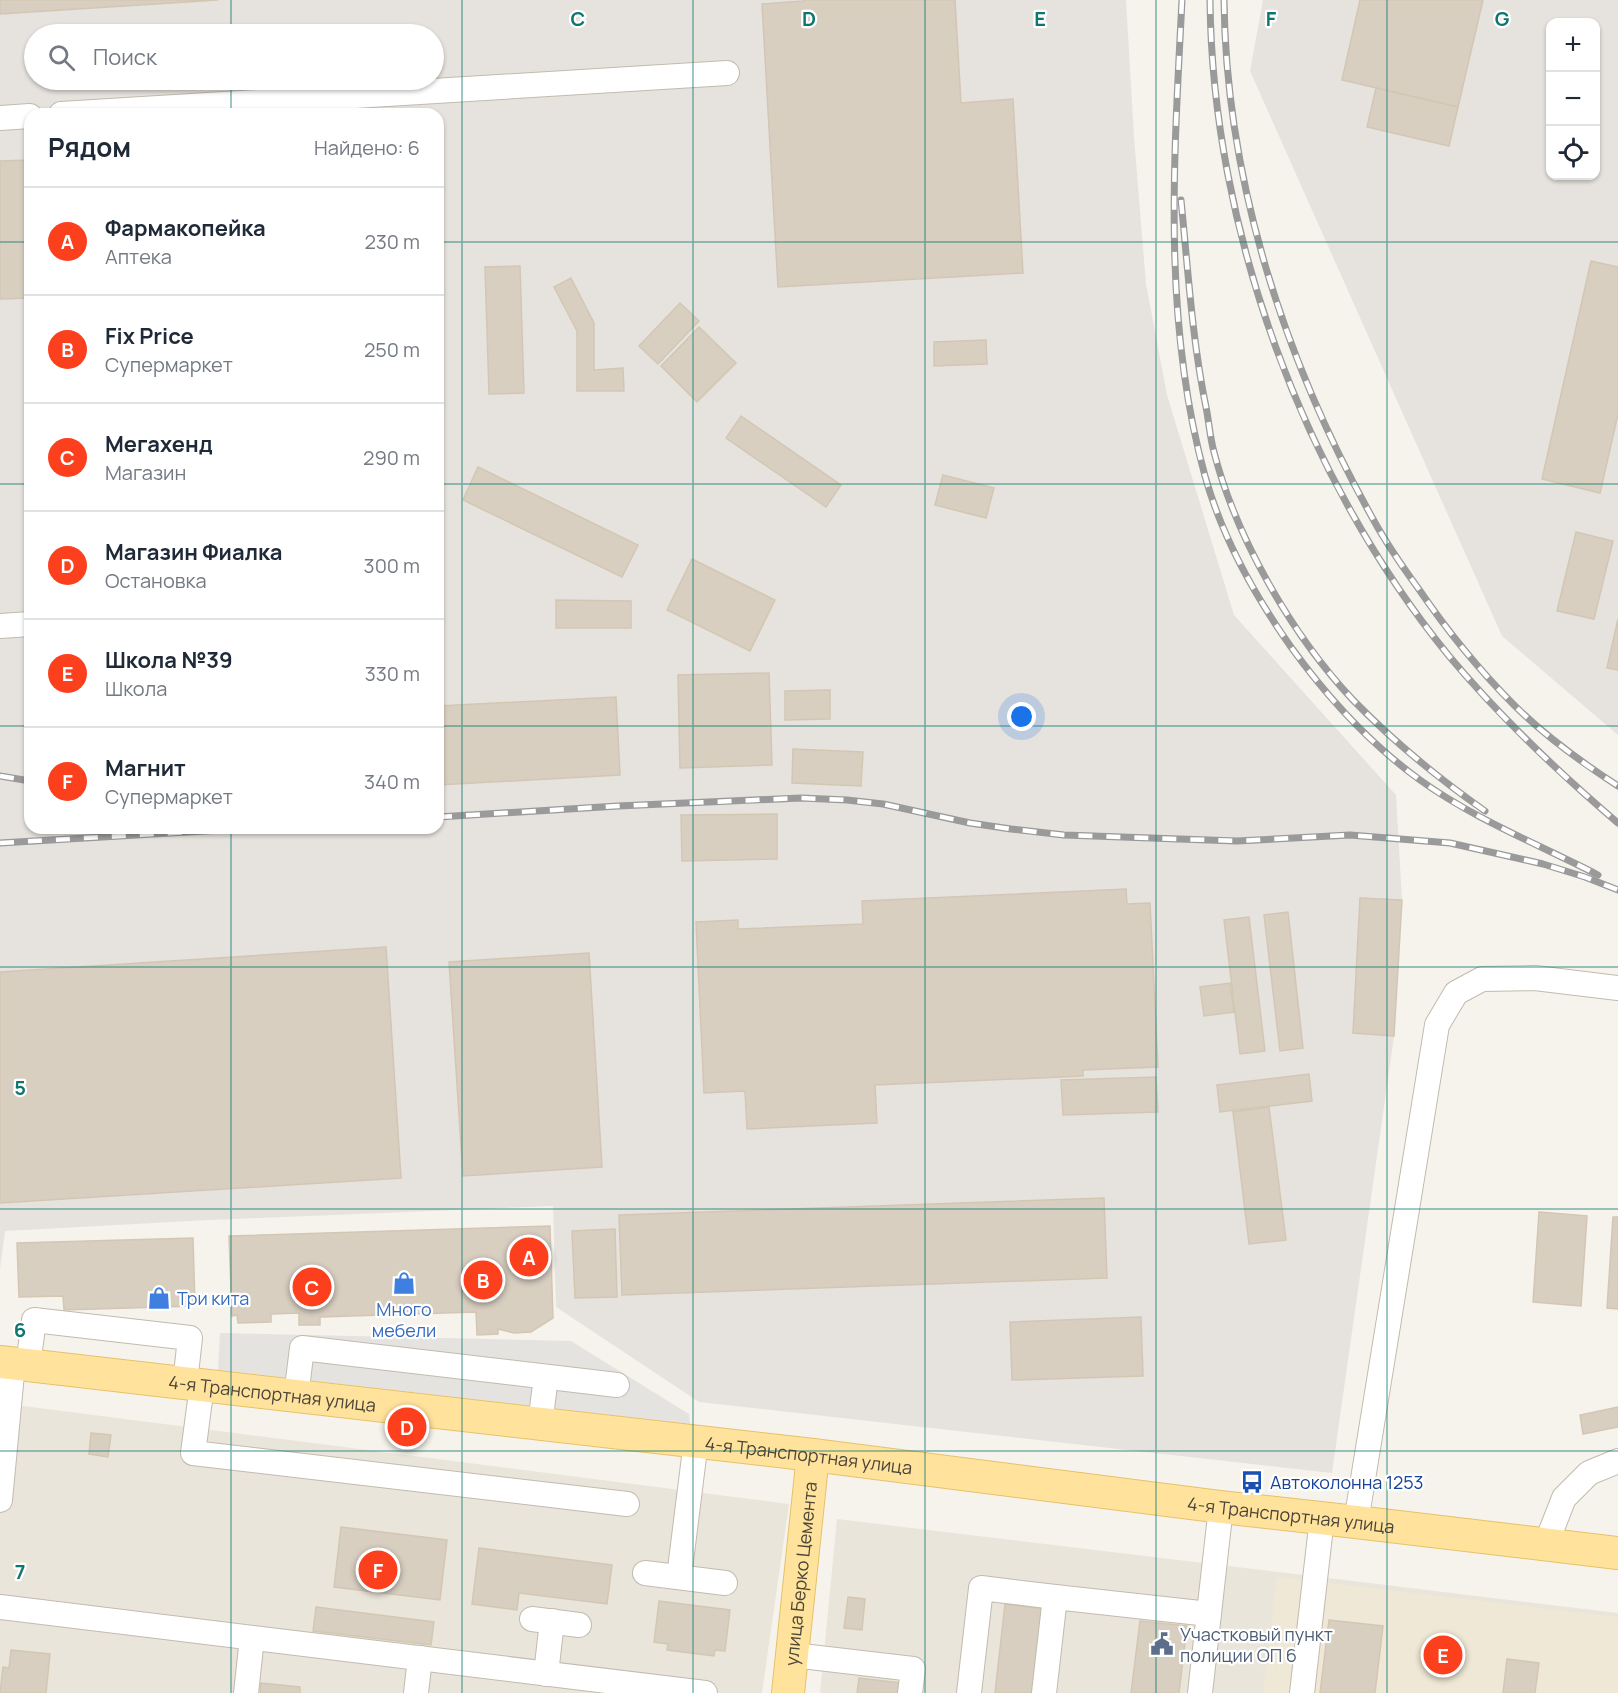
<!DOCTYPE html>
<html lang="ru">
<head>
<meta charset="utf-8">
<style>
  body { margin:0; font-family:Manrope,sans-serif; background:#f2f2f3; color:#1f2937 }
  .controls { position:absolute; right:18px; top:18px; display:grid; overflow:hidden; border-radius:12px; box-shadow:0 2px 4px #0004 }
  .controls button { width:54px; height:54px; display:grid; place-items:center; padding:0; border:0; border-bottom:2px solid #e0e1e3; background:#fff; color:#1f2937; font:30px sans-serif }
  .you { position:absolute; left:1022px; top:717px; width:21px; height:21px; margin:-15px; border:4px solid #fff; border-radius:50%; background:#1a73e8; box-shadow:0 0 0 9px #1a73e833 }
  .badge { display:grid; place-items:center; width:39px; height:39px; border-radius:50%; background:#fc3f1d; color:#fff; font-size:20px; font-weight:700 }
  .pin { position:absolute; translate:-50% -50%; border:3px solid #fff; box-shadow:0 2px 6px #0006 }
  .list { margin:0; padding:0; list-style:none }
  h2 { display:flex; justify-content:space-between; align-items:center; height:78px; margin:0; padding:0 24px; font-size:26px }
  h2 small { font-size:20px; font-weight:400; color:#747a83 }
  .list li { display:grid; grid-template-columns:39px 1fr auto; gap:18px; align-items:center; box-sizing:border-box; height:108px; padding:0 24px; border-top:2px solid #e0e1e3 }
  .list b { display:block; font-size:22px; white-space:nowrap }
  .list p { margin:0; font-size:20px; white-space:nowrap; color:#747a83 }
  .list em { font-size:20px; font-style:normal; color:#747a83 }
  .icon { flex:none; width:33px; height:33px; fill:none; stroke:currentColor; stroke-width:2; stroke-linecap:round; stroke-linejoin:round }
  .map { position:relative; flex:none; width:1618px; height:1693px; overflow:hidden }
  .search { position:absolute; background:#fff; box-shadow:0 2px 4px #0004; left:24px; top:24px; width:420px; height:66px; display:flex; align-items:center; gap:15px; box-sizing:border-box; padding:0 21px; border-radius:33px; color:#747a83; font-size:22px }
  .panel { position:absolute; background:#fff; box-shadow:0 2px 4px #0004; left:24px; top:108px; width:420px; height:726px; border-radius:18px }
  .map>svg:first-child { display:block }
  .residential { fill:#eae5da }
  .industrial { fill:#e6e2dd; fill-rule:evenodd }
  .education { fill:#efe8d6 }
  .parking { fill:#e5e3e0 }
  .building { fill:#d8cfc1; stroke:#d3c7b4; stroke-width:1.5 }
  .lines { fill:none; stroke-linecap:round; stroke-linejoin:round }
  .minor-casing { stroke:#c2bbae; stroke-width:26 }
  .major-casing { stroke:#e6c16a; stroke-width:34 }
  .minor { stroke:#fff; stroke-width:24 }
  .major { stroke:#ffe39c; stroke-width:32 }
  .rail-casing { stroke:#9a9a9a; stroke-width:7 }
  .rail { stroke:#fff; stroke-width:4.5; stroke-dasharray:14; stroke-linecap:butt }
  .grid { fill:none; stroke:#0f766e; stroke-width:1.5; stroke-opacity:0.55 }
  .labels { text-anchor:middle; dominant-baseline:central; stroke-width:4.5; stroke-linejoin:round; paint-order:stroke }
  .shop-label { font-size:18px; fill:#366cbe; stroke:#fff; text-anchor:start }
  .street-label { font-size:18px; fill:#4b4439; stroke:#fff }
  .transit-label { font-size:18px; fill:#164399; stroke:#fff; text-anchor:start }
  .service-label { font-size:18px; fill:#4e5e75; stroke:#fff; text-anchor:start }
  .grid-label { font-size:20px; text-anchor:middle; font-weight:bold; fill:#0f766e; stroke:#fff; stroke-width:4.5; stroke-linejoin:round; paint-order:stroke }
</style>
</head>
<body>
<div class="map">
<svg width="1618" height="1693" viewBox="0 0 1618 1693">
  <rect width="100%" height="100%" fill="#f6f3ec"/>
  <!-- residential -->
  <g class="residential">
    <path d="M0,1403L789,1504L762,1693H0Z"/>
    <path d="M837,1519L1618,1613V1693H820Z"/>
  </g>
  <!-- industrial -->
  <g class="industrial">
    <path d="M0,0H1126L1134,137L1146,284L1167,395L1234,615L1396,795L1402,900L1394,1036L1332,1473L699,1402L556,1307L553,1206L209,1220L5,1231L0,1269ZM34,34H434V80H34ZM30,114H438V828H30Z"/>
    <path d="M1263,0H1618V735L1502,636L1250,71ZM1550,22H1596V176H1550Z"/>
  </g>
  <!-- education -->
  <path class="education" d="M1277,1577L1618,1617V1693H1263Z"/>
  <!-- parking -->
  <path class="parking" d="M220,1333L571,1341L689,1414L690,1424L218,1370Z"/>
  <!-- building -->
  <g class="building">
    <path d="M0,0H218L0,14Z"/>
    <path d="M803,0H955L961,103L1013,99L1023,273L778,287L762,4L803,1Z"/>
    <path d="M1360,0H1483L1458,107L1342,80Z"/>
    <path d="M1376,88L1458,107L1449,146L1367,127Z"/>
    <path d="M30,160V298L0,299V161Z"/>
    <path d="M1591,261L1618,267V414L1600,493L1542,479Z"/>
    <path d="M520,266L524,393L489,394L485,267Z"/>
    <path d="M571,278L594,323V370L623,368L624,391H577V331L554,287Z"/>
    <path d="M680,303L699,321L658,364L639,346Z"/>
    <path d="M699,327L736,363L697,402L661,366Z"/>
    <path d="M986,340L987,364L934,366V342Z"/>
    <path d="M741,416L841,485L826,507L726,438Z"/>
    <path d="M478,467L638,545L622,577L463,500Z"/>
    <path d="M943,475L994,488L986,518L935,505Z"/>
    <path d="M1576,532L1613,541L1594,619L1557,611Z"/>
    <path d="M692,559L775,600L750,651L667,610Z"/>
    <path d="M556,600L631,601V628H556Z"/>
    <path d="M1618,619V670L1607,668Z"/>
    <path d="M769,673L772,765L680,768L678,675Z"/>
    <path d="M830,690V719L785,720V691Z"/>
    <path d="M616,697L620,775L438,785V706Z"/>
    <path d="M793,749L863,752L861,786L792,783Z"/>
    <path d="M777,814V859L682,861L681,815Z"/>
    <path d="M1126,889L1127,904L1150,903L1158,1067L1083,1070V1076L875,1085L877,1123L747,1129L745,1091L704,1093L696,922L738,920V929L863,924L862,901Z"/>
    <path d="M1360,898L1402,900L1394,1036L1353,1033Z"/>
    <path d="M1288,912L1303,1048L1280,1051L1264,915Z"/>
    <path d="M1249,917L1265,1051L1240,1054L1224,920Z"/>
    <path d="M386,947L401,1178L0,1203V972Z"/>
    <path d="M589,953L602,1167L463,1176L449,962Z"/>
    <path d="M1230,983L1234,1012L1204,1016L1200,987Z"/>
    <path d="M1309,1074L1312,1101L1220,1112L1217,1085Z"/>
    <path d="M1156,1077L1158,1112L1063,1115L1061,1080Z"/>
    <path d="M1269,1107L1286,1240L1249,1244L1233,1112Z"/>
    <path d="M1104,1198L1107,1278L622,1295L619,1215Z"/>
    <path d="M1539,1212L1587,1216L1581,1306L1533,1302Z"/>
    <path d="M1613,1217H1618V1309L1607,1308Z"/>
    <path d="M550,1226L553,1318L531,1332L514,1333L498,1329V1334L477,1335L476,1312L320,1317V1325H299V1313L271,1314V1322L238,1323L237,1315L232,1316L229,1236Z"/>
    <path d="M615,1229L617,1297L575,1298L572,1231Z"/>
    <path d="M193,1238L195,1306L64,1310L63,1296L19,1297L17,1243Z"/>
    <path d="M1141,1317L1143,1376L1012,1380L1010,1322Z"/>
    <path d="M1618,1407V1427L1583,1434L1580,1415Z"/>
    <path d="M91,1433L111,1435L108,1457L89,1454Z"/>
    <path d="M341,1527L447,1540L440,1600L334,1587Z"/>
    <path d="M479,1548L612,1565L607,1604L519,1593L517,1610L472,1604Z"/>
    <path d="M848,1597L865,1599L862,1630L844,1628Z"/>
    <path d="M659,1601L730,1610L725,1651L715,1650L714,1656L667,1650L668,1644L654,1642Z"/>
    <path d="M1005,1604L1045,1609L1035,1693H995Z"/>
    <path d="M316,1607L434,1622L431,1645L313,1631Z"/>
    <path d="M1329,1620L1383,1626L1375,1693H1320Z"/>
    <path d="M1140,1621L1187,1626L1179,1693H1131Z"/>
    <path d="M11,1650L50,1654L46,1693H0L3,1667L9,1668Z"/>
    <path d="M1507,1659L1539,1663L1535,1693H1503Z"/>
    <path d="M859,1678L901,1683L900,1693H857Z"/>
    <path d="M261,1683L300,1687V1693H260Z"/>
  </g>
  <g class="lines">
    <!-- minor casing -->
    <g class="minor-casing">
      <g id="minor">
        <path d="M61,114L727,73"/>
        <path d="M0,118L30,116"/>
        <path d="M0,626L30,624"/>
        <path d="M28,1365L34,1320L190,1338L185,1383"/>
        <path d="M202,1385L193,1453L627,1504"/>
        <path d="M296,1396L302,1348L617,1385"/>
        <path d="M540,1424L546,1377"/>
        <path d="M0,1500L13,1363"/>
        <path d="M1356,1522L1437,1025L1456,993L1482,979L1535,978L1618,988"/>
        <path d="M1546,1544L1564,1498L1589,1473L1618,1461"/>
        <path d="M645,1573L725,1583"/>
        <path d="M679,1577L696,1441"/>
        <path d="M0,1607L705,1693"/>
        <path d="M532,1619L579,1625"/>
        <path d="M793,1655L913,1669L910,1693"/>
        <path d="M546,1674L552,1621"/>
        <path d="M246,1693L252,1638"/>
        <path d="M416,1693L420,1658"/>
        <path d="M969,1693L981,1588L1055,1597"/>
        <path d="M1044,1693L1055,1597L1209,1614"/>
        <path d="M1200,1693L1221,1507"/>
        <path d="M1302,1693L1322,1518"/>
      </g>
    </g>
    <!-- major casing -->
    <g class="major-casing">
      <g id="major">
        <path id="s1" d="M0,1362L813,1455L1221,1507L1356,1522L1618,1553"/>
        <path id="s2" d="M788,1693L813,1455"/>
      </g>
    </g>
    <!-- minor -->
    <use href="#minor" class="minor"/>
    <!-- major -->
    <use href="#major" class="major"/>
    <!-- rail casing -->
    <g class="rail-casing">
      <g id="rail">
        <path d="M1182,0C1174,159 1162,320 1205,476C1222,537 1255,596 1291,647C1327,697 1369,743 1420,780C1474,819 1538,844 1598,875"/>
        <path d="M1210,0C1212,229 1304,479 1449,656C1500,717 1557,771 1618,823"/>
        <path d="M1224,0C1226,182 1285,362 1373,519C1386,543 1402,566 1418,588C1446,629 1478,669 1514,705C1545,736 1581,762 1618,786"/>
        <path d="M1181,200C1188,269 1192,339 1206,407C1209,422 1210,438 1214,452C1236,538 1292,635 1353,700C1393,741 1438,778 1485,811"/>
        <path d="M0,776L30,781"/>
        <path d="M438,817L618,806L801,798L847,800L883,804L970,823L1011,829L1064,835L1237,841L1350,835L1450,843L1543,864L1585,877L1618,890"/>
        <path d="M0,843L257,828"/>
      </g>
    </g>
    <!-- rail -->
    <use href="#rail" class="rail"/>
  </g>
  <!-- grid -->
  <path class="grid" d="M231,0V34M462,0V1693M693,0V1693M925,0V1693M1156,0V1693M1387,0V1693M231,80V114M0,242H30M438,242H1618M0,484H30M438,484H1618M0,726H30M438,726H1618M231,828V1693M0,967H1618M0,1209H1618M0,1451H1618"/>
  <!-- icons -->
  <defs>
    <g id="shop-bare" transform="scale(1.8)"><path d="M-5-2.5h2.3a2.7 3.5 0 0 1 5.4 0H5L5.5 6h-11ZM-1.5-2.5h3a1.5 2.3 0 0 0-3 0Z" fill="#3f7fe0" stroke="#fff" stroke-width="2.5" paint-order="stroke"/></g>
    <g id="bus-bare" transform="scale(1.8)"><path d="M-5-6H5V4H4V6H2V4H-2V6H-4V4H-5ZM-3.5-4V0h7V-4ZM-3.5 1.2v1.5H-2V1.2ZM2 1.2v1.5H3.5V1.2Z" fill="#1a4fb4" stroke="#fff" stroke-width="2.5" paint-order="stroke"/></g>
    <g id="civic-bare" transform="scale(1.8)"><path d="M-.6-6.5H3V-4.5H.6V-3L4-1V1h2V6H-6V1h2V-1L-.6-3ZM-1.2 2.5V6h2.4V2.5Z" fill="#5c6f8a" stroke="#fff" stroke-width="2.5" paint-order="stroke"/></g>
  </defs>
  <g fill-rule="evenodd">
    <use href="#shop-bare" x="404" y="1283"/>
    <use href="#shop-bare" x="159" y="1298"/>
    <use href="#bus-bare" x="1252" y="1482"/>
    <use href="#civic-bare" x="1162" y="1644"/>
  </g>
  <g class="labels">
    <!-- shop labels -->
    <g class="shop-label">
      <text x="177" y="1298">Три кита</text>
      <text x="404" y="1309" text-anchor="middle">Много<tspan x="404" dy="21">мебели</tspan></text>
    </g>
    <!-- street labels -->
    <g class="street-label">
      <text stroke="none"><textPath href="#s1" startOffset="274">4-я Транспортная улица</textPath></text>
      <text stroke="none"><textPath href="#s1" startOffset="814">4-я Транспортная улица</textPath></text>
      <text stroke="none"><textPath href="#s1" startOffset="1300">4-я Транспортная улица</textPath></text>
      <text stroke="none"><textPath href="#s2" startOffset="120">улица Берко Цемента</textPath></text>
    </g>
    <!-- transit labels -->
    <g class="transit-label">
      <text x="1270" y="1482">Автоколонна 1253</text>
    </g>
    <!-- service labels -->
    <g class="service-label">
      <text x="1180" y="1634">Участковый пункт<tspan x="1180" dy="21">полиции ОП 6</tspan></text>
    </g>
  </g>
  <g class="grid-label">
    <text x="578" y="26">C</text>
    <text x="809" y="26">D</text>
    <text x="1040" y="26">E</text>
    <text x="1271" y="26">F</text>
    <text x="1502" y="26">G</text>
    <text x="20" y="1095">5</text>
    <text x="20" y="1337">6</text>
    <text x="20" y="1579">7</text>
  </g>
</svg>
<div class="controls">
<button>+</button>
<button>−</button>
<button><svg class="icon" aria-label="locate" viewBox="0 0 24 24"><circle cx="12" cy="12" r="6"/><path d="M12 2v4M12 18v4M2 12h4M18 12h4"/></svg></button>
</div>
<div class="you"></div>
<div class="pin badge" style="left:529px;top:1257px">A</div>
<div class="pin badge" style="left:483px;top:1280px">B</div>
<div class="pin badge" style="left:312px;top:1287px">C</div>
<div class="pin badge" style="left:407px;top:1427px">D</div>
<div class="pin badge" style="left:1443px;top:1655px">E</div>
<div class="pin badge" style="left:378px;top:1570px">F</div>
<div class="search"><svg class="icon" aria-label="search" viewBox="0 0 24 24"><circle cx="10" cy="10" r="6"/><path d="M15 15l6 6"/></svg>Поиск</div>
<section class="panel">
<h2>Рядом<small>Найдено: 6</small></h2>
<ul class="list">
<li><span class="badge">A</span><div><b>Фармакопейка</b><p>Аптека</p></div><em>230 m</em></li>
<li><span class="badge">B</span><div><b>Fix Price</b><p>Супермаркет</p></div><em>250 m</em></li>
<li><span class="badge">C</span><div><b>Мегахенд</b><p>Магазин</p></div><em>290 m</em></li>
<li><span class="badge">D</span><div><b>Магазин Фиалка</b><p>Остановка</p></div><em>300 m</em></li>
<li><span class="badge">E</span><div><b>Школа №39</b><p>Школа</p></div><em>330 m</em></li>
<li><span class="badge">F</span><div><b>Магнит</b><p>Супермаркет</p></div><em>340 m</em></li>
</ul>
</section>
</div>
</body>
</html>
